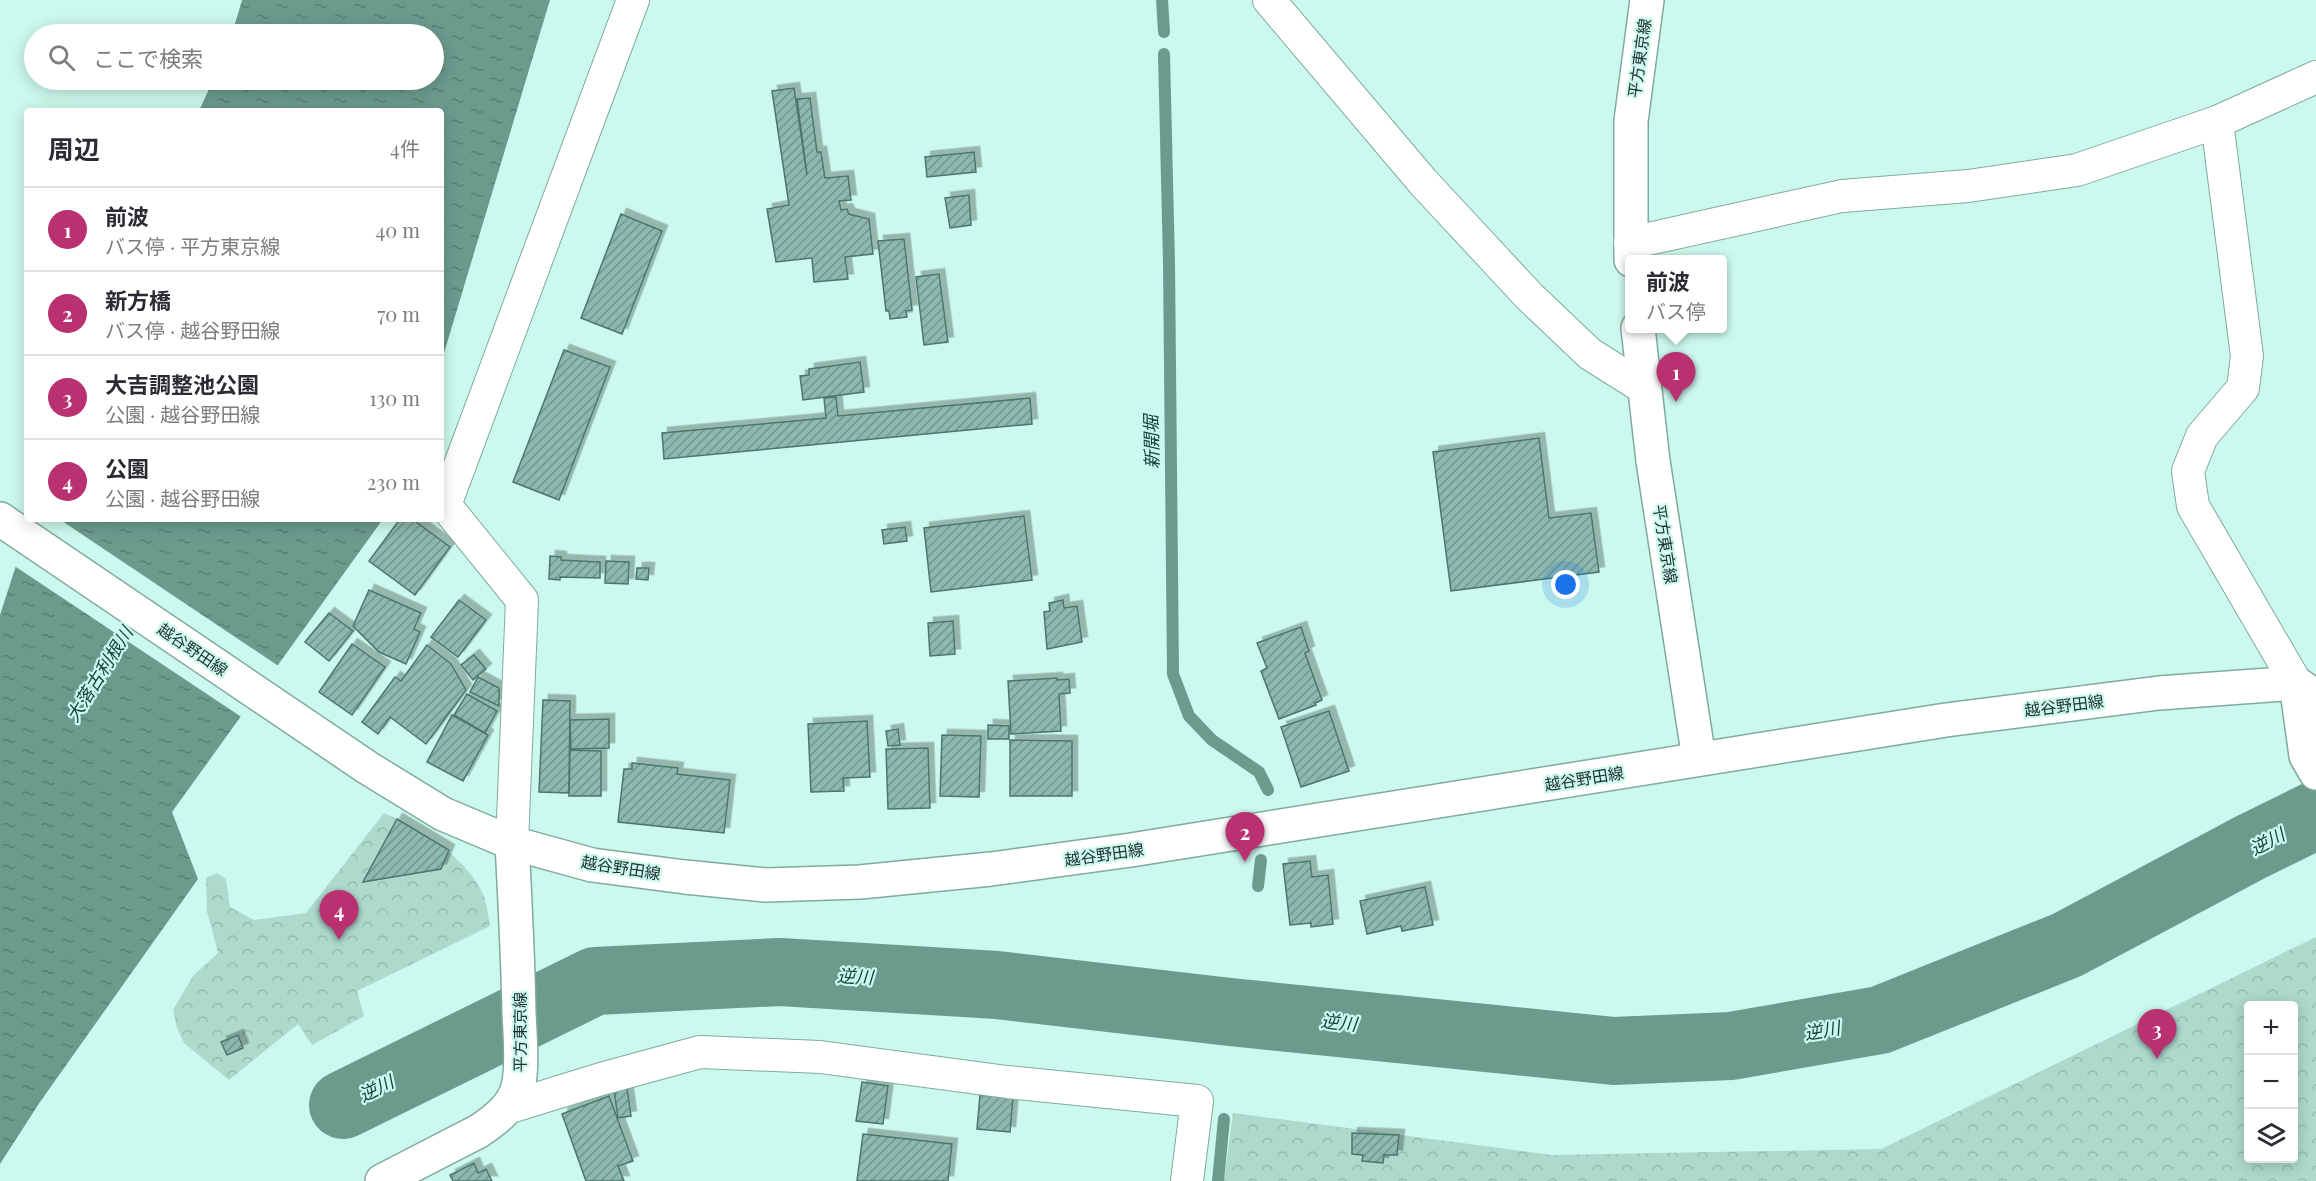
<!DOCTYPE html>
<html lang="ja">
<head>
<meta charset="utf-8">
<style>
  body { margin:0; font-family:"Playfair Display","Noto Sans JP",serif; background:#f7f7f7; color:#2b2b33 }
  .controls { position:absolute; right:18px; bottom:18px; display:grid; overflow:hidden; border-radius:6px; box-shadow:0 3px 15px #0003 }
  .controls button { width:54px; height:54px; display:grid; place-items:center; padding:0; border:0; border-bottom:2px solid #e1e1e2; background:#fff; color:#2b2b33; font:30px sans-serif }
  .you { position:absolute; left:1566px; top:585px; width:21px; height:21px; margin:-15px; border:4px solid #fff; border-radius:50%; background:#1a73e8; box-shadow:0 0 0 9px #1a73e833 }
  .badge { display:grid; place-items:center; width:39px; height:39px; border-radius:50%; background:#b93171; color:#fff; font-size:20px; font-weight:700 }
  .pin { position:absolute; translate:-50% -50px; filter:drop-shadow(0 2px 3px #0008) }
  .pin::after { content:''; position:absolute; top:32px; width:21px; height:18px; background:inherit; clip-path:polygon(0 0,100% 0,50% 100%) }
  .popup { position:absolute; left:1625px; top:255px; width:102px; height:78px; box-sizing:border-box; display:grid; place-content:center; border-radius:6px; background:#fff; filter:drop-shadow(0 2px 4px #0005); font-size:20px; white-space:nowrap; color:#7c7c81 }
  .popup b { font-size:22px; color:#2b2b33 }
  .popup::after { content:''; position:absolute; left:50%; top:100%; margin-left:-12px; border:12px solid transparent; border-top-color:#fff }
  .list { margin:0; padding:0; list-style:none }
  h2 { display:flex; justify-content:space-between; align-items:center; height:78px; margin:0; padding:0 24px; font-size:26px }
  h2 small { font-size:20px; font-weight:400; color:#7c7c81 }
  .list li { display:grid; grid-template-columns:39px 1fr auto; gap:18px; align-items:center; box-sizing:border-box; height:84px; padding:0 24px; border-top:2px solid #e1e1e2 }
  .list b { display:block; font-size:22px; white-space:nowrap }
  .list p { margin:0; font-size:20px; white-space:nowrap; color:#7c7c81 }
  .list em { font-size:20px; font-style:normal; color:#7c7c81 }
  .icon { flex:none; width:33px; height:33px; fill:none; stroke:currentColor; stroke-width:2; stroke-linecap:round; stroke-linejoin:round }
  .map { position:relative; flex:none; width:2316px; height:1181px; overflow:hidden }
  .search { position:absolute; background:#fff; box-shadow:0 3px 15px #0003; left:24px; top:24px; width:420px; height:66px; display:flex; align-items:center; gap:15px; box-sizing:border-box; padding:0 21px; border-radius:33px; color:#7c7c81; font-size:22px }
  .panel { position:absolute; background:#fff; box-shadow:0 3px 15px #0003; left:24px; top:108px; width:420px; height:414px; border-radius:6px }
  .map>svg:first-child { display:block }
  .park { fill:url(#park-crowns); fill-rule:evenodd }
  .water { fill:url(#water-ripples) }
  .pier { fill:#ccf9ed }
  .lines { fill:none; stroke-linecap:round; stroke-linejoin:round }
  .stream { stroke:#6c9b8e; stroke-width:12 }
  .river { stroke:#6c9b8e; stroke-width:68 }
  .building { fill:url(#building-hatch); stroke:#4c766b; stroke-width:1.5; filter:url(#shadow) }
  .street-casing { stroke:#80aa9f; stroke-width:34 }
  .secondary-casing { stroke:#80aa9f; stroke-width:36 }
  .primary-casing { stroke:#80aa9f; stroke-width:36 }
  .street { stroke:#fff; stroke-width:32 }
  .secondary { stroke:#fff; stroke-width:33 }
  .primary { stroke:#fff; stroke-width:33 }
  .labels { text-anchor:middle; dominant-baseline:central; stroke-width:4.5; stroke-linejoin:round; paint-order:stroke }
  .street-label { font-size:16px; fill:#22332f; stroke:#ccf9ed }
  .water-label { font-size:18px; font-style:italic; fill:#164137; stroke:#ccf9ed }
</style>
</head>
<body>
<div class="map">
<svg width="2316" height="1181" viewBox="0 0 2316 1181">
  <defs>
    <pattern id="park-crowns" width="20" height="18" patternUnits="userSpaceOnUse" patternTransform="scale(1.5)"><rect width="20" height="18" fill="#aed9cd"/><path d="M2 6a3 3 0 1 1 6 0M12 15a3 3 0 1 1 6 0" fill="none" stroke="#95bbb0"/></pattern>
    <pattern id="water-ripples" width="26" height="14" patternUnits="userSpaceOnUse" patternTransform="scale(1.5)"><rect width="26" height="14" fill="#6c9b8e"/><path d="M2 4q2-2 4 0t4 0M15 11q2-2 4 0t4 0" fill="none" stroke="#587f74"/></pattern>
    <pattern id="building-hatch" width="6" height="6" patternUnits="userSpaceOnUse" patternTransform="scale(1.5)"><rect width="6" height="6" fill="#8db8ad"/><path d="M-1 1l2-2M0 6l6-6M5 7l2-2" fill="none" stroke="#73968d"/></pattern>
    <filter id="shadow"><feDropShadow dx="5.5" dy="-5.5" stdDeviation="0" flood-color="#0004"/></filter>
  </defs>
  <rect width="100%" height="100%" fill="#ccf9ed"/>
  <!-- park -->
  <g class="park">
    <path d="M384,813C419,828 467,858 483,894C487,903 488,916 490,926L357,991L364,1016L312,1045L298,1024L229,1080L184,1043L177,1028L173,1010L193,976L218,953L207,911L206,878L217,873L226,879L230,907L254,920L306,913Z"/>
    <path d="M2316,937V1181H1224L1233,1113L1552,1155L1881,1149ZM2248,1006H2294V1158H2248Z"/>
  </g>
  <!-- water -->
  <g class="water">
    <path d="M242,0H550L441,363V111H199L213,80H434V34H232Z"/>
    <path d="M31,519H383L172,812L198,879L40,1102L0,1164V615Z"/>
  </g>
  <!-- pier -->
  <path class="pier" d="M28,519H59L280,667L243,718L13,565Z"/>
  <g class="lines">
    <!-- stream -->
    <g class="stream">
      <path d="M1162,0L1164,32"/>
      <path d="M1164,54L1169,263L1173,674L1189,716L1212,740L1259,772L1268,790"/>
      <path d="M1258,886L1261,860"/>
      <path d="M1218,1181L1224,1119"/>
    </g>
    <!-- river -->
    <path class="river" d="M343,1105L595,981L780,972L997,985L1230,1012L1614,1051L1731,1046L1880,1020L2067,945L2251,847L2316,815"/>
  </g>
  <!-- building -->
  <g class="building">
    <path d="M794,88L807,175L797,99L810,98L817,152H821L825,178L848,176L851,200L839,201L841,210L847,209L849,214L869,219L873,254L845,257L848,279L814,282L812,258L776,262L767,209L789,205L772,91Z"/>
    <path d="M974,152L976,172L927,177L925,157Z"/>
    <path d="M969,195L971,225L950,228L945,198Z"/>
    <path d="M621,214L662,231L622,334L581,318Z"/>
    <path d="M904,239L912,310L906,311L907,317L890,319L889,311H886L878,241Z"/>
    <path d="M939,274L948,342L924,345L916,277Z"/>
    <path d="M564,350L610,367L559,500L513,482Z"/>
    <path d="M860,362L864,392L803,400L800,376L809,375V369Z"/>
    <path d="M836,397L838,416L1030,398L1032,424L664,459L662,433L826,418L824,398Z"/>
    <path d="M1539,438L1549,518L1591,513L1599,572L1451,591L1433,452Z"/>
    <path d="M1024,516L1032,580L931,592L924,528Z"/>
    <path d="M400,519H412L450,547L415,595L369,561Z"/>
    <path d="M905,527L907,541L884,544L882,530Z"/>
    <path d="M550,556L561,557V560L600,562V578L560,577V580L549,579Z"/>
    <path d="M606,561L629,562L628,584L605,583Z"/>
    <path d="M637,568H649L648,580L636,579Z"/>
    <path d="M369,590L421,613L414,629L420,632L406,664L379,652L353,626Z"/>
    <path d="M459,600L486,620L458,657L431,637Z"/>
    <path d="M1063,600L1064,608L1077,606L1082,642L1047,649L1044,612L1050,611L1049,603Z"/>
    <path d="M329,613L353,631L329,661L305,642Z"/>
    <path d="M953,621L955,654L930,656L928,623Z"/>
    <path d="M1301,627L1309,651L1305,653L1322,700L1315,703L1316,705L1279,719L1261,671L1267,668L1257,643Z"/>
    <path d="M352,644L385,667L352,715L319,692Z"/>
    <path d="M427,645L451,664L466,690L426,744L390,717L378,734L362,722L395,677L401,681Z"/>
    <path d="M474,655L486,669L473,680L461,665Z"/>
    <path d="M478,677L499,688V706L470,692Z"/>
    <path d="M1057,678V680L1069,679L1070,693L1059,694L1061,731L1011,734L1008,681Z"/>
    <path d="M467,694L497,711L485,733L454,715Z"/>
    <path d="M543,700L570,701L569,793L539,792Z"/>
    <path d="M1329,711L1349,771L1301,787L1281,727Z"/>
    <path d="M452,715L488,735L463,781L427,762Z"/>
    <path d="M609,719V748L571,749L570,720Z"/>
    <path d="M867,721L870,777L843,778L844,791L811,792L808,724Z"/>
    <path d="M988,725L1009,726V739H988Z"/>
    <path d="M898,729L900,745L888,746L886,731Z"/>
    <path d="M942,735L981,736L979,797L940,796Z"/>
    <path d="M1010,740L1072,741V796H1010Z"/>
    <path d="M928,748L930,808L888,809L886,749Z"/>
    <path d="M570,750L601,751V796H569Z"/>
    <path d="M632,763L678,768L677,774L730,780L724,833L618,822L624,769H632Z"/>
    <path d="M397,819L449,850L441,869L363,882Z"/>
    <path d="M1310,861L1312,877L1328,875L1333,924L1311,927V923L1290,925L1283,864Z"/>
    <path d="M1425,887L1433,925L1402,931L1401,926L1367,934L1360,901Z"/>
    <path d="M238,1035L243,1048L227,1055L221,1042Z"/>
    <path d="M862,1082L888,1086L883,1124L856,1121Z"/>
    <path d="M627,1088L631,1116L618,1118L614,1090Z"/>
    <path d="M980,1095L1013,1098L1010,1132L977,1129Z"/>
    <path d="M609,1096L633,1161L618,1166L624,1181H586L562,1114Z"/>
    <path d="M1352,1133L1399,1135L1397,1155H1384L1383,1163L1362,1161L1363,1155L1352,1154Z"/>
    <path d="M863,1134L952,1144L948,1181H857Z"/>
    <path d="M474,1163L478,1173L486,1169L492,1181H453L450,1175Z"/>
  </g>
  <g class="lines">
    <!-- street casing -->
    <g class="street-casing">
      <g id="street">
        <path d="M1269,0L1423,182L1529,296L1590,354L1644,388"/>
        <path d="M2217,122L2247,356L2243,388L2202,436L2188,471L2193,506L2296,683"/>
        <path d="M1630,243L1842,196L1968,186L2077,170L2217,122L2316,77"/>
        <path d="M512,843L522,600L445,505L633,0"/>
        <path d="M507,1108L601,1079L700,1052L820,1057L1007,1082L1197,1101L1187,1181"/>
      </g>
    </g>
    <!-- secondary casing -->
    <g class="secondary-casing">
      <g id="secondary">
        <path d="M1631,260V121L1647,0"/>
        <path d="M1638,328L1653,461L1699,759"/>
        <path d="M382,1181L479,1131C495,1120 513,1107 518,1087C523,1069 520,1034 519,1013C518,957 515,900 512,843"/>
      </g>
    </g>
    <!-- primary casing -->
    <g class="primary-casing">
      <g id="primary">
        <path d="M0,519L368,768L443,814L512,843L592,865L685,877L766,885L860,882L991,869L1131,850L1946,720L2159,693L2296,683L2316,697"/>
        <path d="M2296,683L2306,756L2316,773"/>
      </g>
    </g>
    <!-- street -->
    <use href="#street" class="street"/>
    <!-- secondary -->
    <use href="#secondary" class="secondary"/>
    <!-- primary -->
    <use href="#primary" class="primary"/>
  </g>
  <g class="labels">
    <!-- street labels -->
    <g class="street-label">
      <text transform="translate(1639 58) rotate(-82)">平方東京線</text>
      <text transform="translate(1666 544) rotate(81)">平方東京線</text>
      <text transform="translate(193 649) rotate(34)">越谷野田線</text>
      <text transform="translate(2064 705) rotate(-7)">越谷野田線</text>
      <text transform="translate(1584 778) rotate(-9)">越谷野田線</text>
      <text transform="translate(1104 854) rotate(-8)">越谷野田線</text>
      <text transform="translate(621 867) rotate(9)">越谷野田線</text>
      <text transform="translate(519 1032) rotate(-90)">平方東京線</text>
    </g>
    <!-- water labels -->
    <g class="water-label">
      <text transform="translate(1151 442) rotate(-91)">新開堀</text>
      <text transform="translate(99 674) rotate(-58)">大落古利根川</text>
      <text transform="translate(2267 841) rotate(-28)">逆川</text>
      <text transform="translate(855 976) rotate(3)">逆川</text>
      <text transform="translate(1339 1022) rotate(6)">逆川</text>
      <text transform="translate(1822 1030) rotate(-10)">逆川</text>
      <text transform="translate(376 1088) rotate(-26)">逆川</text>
    </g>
  </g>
</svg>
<div class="controls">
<button>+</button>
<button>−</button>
<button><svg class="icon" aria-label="layers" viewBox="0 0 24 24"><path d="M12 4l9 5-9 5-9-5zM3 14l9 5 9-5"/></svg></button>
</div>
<div class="you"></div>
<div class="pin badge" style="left:1676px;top:402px">1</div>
<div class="popup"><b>前波</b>バス停</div>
<div class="pin badge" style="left:1245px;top:862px">2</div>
<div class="pin badge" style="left:2157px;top:1059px">3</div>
<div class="pin badge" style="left:339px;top:940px">4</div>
<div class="search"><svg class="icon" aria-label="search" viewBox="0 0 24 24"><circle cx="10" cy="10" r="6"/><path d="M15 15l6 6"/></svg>ここで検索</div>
<section class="panel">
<h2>周辺<small>4件</small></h2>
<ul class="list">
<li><span class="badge">1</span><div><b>前波</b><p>バス停 · 平方東京線</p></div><em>40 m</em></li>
<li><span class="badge">2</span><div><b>新方橋</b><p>バス停 · 越谷野田線</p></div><em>70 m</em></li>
<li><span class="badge">3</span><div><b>大吉調整池公園</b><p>公園 · 越谷野田線</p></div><em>130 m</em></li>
<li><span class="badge">4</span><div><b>公園</b><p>公園 · 越谷野田線</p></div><em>230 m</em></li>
</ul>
</section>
</div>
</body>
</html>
